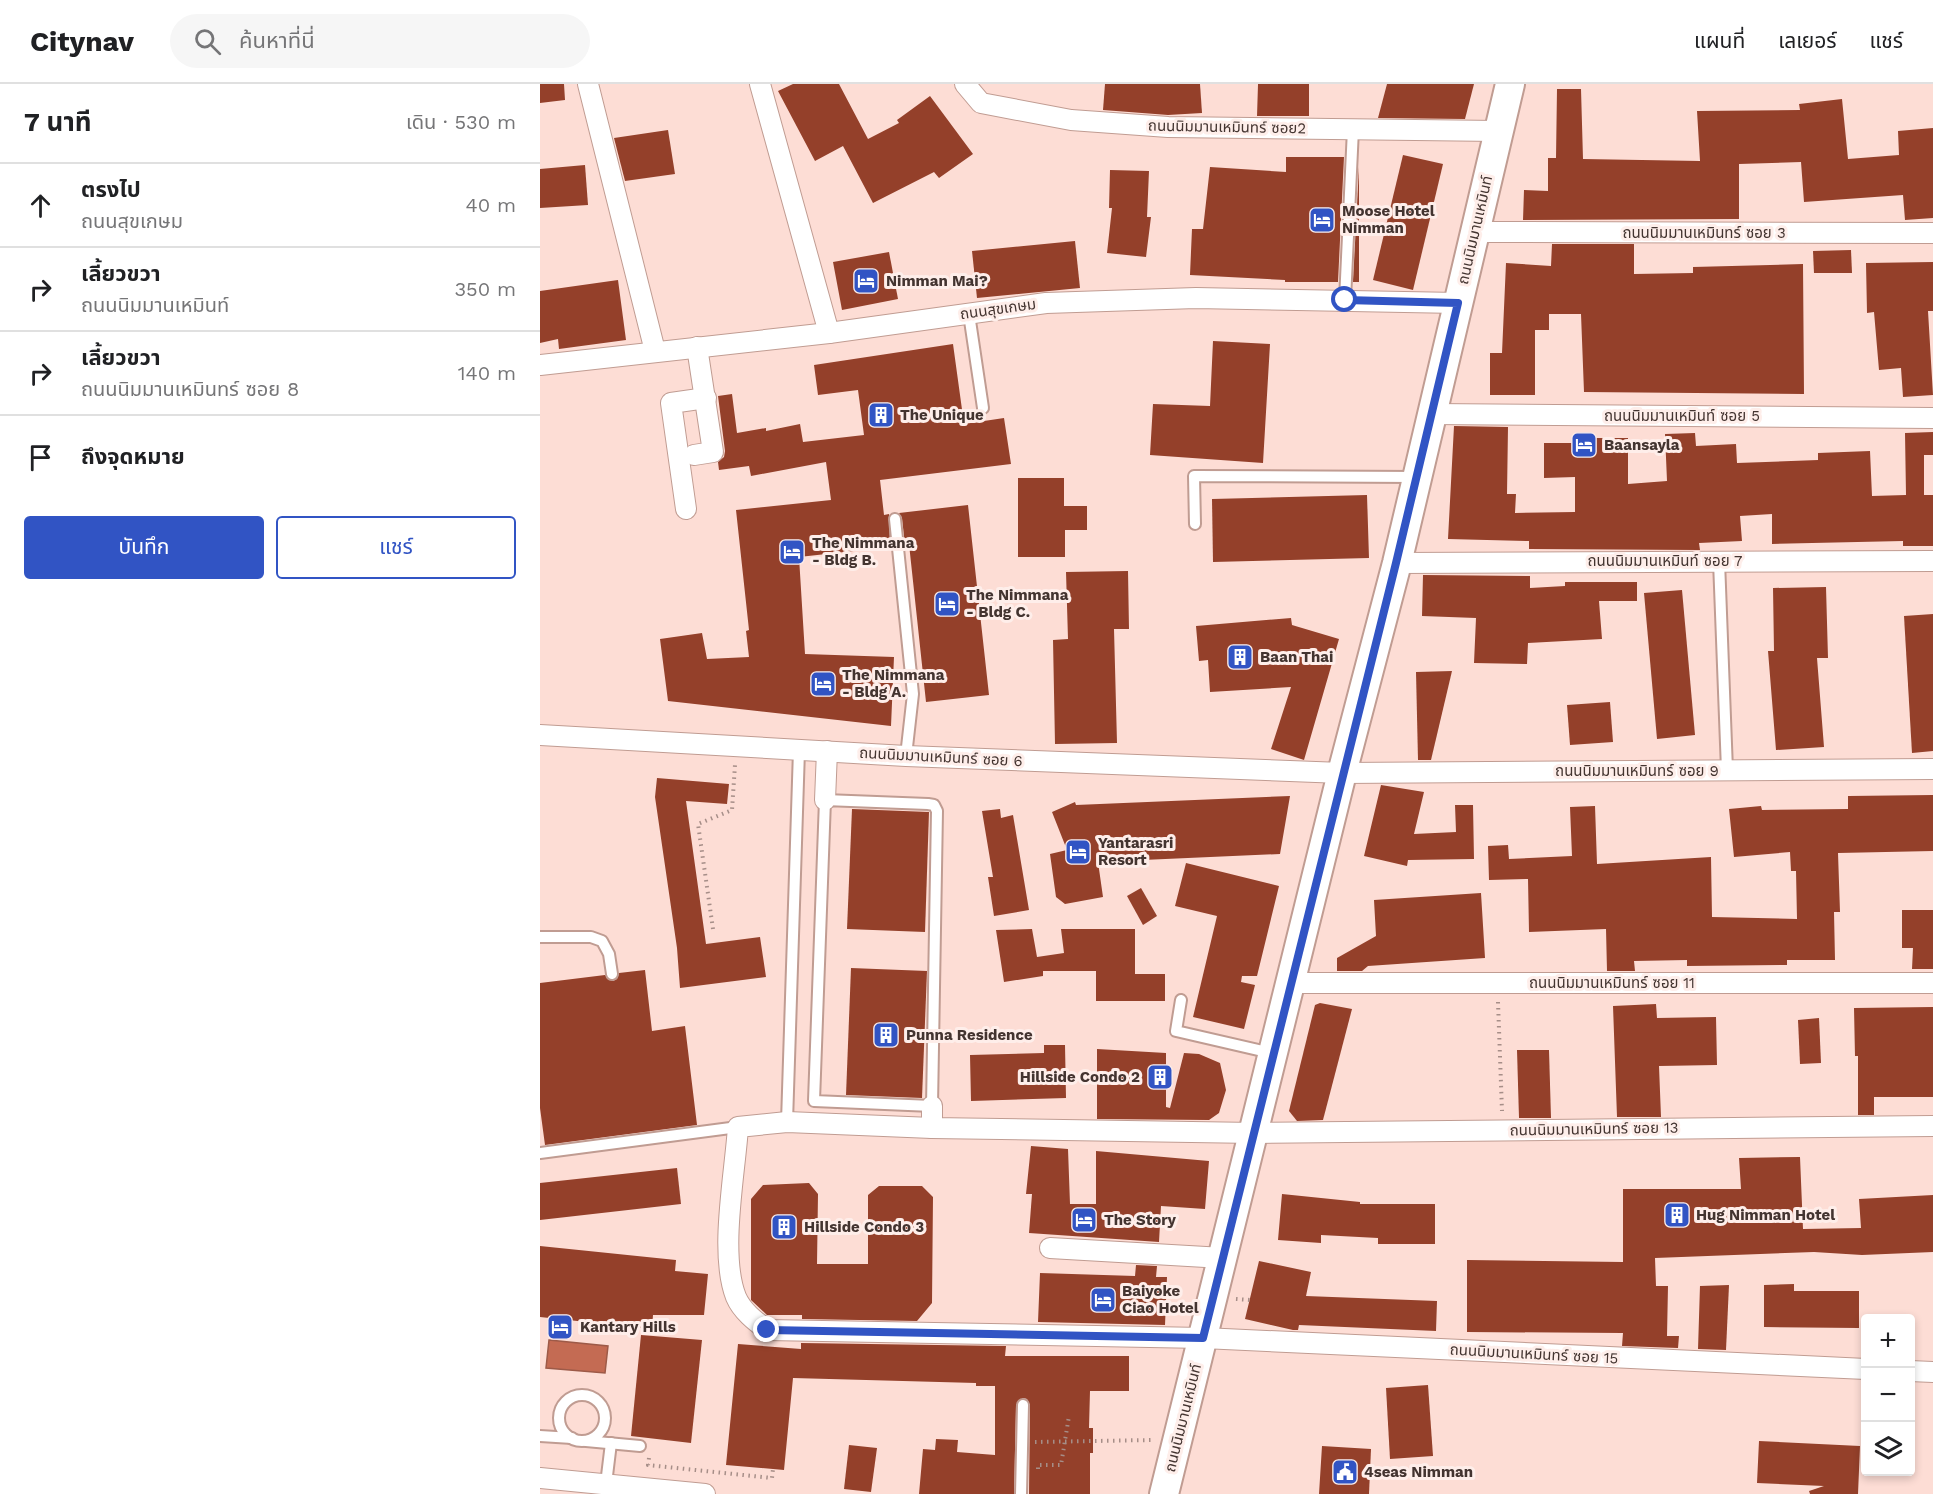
<!DOCTYPE html>
<html lang="th">
<head>
<meta charset="utf-8">
<style>
  body { margin:0; font-family:"Work Sans","Noto Sans Thai",sans-serif; background:#f6f6f6; color:#202124 }
  .controls { position:absolute; right:18px; bottom:18px; display:grid; overflow:hidden; border-radius:6px; box-shadow:0 3px 9px #0003 }
  .controls button { width:54px; height:54px; display:grid; place-items:center; padding:0; border:0; border-bottom:2px solid #e0e0e0; background:#fff; color:#202124; font:30px sans-serif }
  .stop { position:absolute; width:18px; height:18px; margin:-14px; border:4px solid #3154c4; border-radius:50%; background:#fff }
  .stop.end { background:#3154c4; border-color:#fff; box-shadow:0 2px 6px #0008 }
  .list { margin:0; padding:0; list-style:none }
  h2 { display:flex; justify-content:space-between; align-items:center; height:78px; margin:0; padding:0 24px; font-size:26px }
  h2 small { font-size:20px; font-weight:400; color:#757577 }
  .list li { display:grid; grid-template-columns:39px 1fr auto; gap:18px; align-items:center; box-sizing:border-box; height:84px; padding:0 24px; border-top:2px solid #e0e0e0 }
  .list b { display:block; font-size:22px; white-space:nowrap }
  .list p { margin:0; font-size:20px; white-space:nowrap; color:#757577 }
  .list em { font-size:20px; font-style:normal; color:#757577 }
  .actions { display:flex; gap:12px; padding:18px 24px }
  .actions a { flex:1; padding:14px 0; border:2px solid #3154c4; border-radius:6px; text-align:center; font-size:21px; color:#3154c4 }
  .actions .main { background:#3154c4; color:#fff }
  .icon { flex:none; width:33px; height:33px; fill:none; stroke:currentColor; stroke-width:2; stroke-linecap:round; stroke-linejoin:round }
  .map { position:relative; flex:none; width:1393px; height:1410px; overflow:hidden }
  header { display:flex; align-items:center; gap:36px; box-sizing:border-box; height:84px; padding:0 30px; background:#fff; border-bottom:2px solid #e0e0e0 }
  header strong { font-size:28px }
  nav { display:flex; gap:33px; margin-inline-start:auto; font-size:21px }
  .search { width:420px; height:54px; background:#f6f6f6; display:flex; align-items:center; gap:15px; box-sizing:border-box; padding:0 21px; border-radius:33px; color:#757577; font-size:22px }
  main { display:flex }
  aside { flex:1; background:#fff }
  .map>svg:first-child { display:block }
  .water { fill:#c46b53; stroke:#9d5a48; stroke-width:1.5 }
  .building { fill:#94402a }
  .lines { fill:none; stroke-linecap:round; stroke-linejoin:round }
  .lane-casing { stroke:#c09c92; stroke-width:14 }
  .street-casing { stroke:#c09c92; stroke-width:22 }
  .secondary-casing { stroke:#c09c92; stroke-width:32 }
  .path { stroke:#a68e88; stroke-width:4; stroke-dasharray:1.5 4.5; stroke-linecap:butt }
  .lane { stroke:#fff; stroke-width:10 }
  .street { stroke:#fff; stroke-width:20 }
  .secondary { stroke:#fff; stroke-width:28 }
  .route { stroke:#3154c4; stroke-width:8 }
  .labels { text-anchor:middle; dominant-baseline:central; stroke-width:6; stroke-linejoin:round; paint-order:stroke }
  .street-label { font-size:15px; fill:#433430; stroke:#feeeea }
  .poi-label { font-size:15px; font-weight:bold; fill:#433430; stroke:#feeeea; text-anchor:start }
</style>
</head>
<body>
<header>
<strong>Citynav</strong>
<div class="search"><svg class="icon" aria-label="search" viewBox="0 0 24 24"><circle cx="10" cy="10" r="6"/><path d="M15 15l6 6"/></svg>ค้นหาที่นี่</div>
<nav><a>แผนที่</a><a>เลเยอร์</a><a>แชร์</a></nav>
</header>
<main>
<aside>
<h2>7 นาที<small>เดิน · 530 m</small></h2>
<ul class="list">
<li><svg class="icon" aria-label="ahead" viewBox="0 0 24 24"><path d="M12 20V5M6 11l6-6 6 6"/></svg><div><b>ตรงไป</b><p>ถนนสุขเกษม</p></div><em>40 m</em></li>
<li><svg class="icon" aria-label="right" viewBox="0 0 24 24"><path d="M7 20v-9h11M14 6l5 5-5 5"/></svg><div><b>เลี้ยวขวา</b><p>ถนนนิมมานเหมินท์</p></div><em>350 m</em></li>
<li><svg class="icon" aria-label="right" viewBox="0 0 24 24"><path d="M7 20v-9h11M14 6l5 5-5 5"/></svg><div><b>เลี้ยวขวา</b><p>ถนนนิมมานเหมินทร์ ซอย 8</p></div><em>140 m</em></li>
<li><svg class="icon" aria-label="arrive" viewBox="0 0 24 24"><path d="M6 21V4h12l-3 4 3 4H6"/></svg><div><b>ถึงจุดหมาย</b></div></li>
</ul>
<div class="actions"><a class="main">บันทึก</a><a>แชร์</a></div>
</aside>
<div class="map">
<svg width="1393" height="1410" viewBox="0 0 1393 1410">
  <rect width="100%" height="100%" fill="#fdddd5"/>
  <!-- water -->
  <path class="water" d="M9,1256L68,1262L65,1289L6,1284Z"/>
  <!-- building -->
  <g class="building">
    <path d="M0,0H24L25,16L0,19Z"/>
    <path d="M253,0H299L328,55L359,39L357,36L390,12L433,70L399,94L394,88L333,119L303,62L275,77L238,7Z"/>
    <path d="M565,0H660L662,29L628,31L563,26Z"/>
    <path d="M718,0H769V32H717Z"/>
    <path d="M847,0H934L925,35L838,34Z"/>
    <path d="M1017,5H1041L1043,75L1160,77L1157,27L1260,26L1259,20L1302,15L1308,75L1359,71L1358,47L1393,44V134L1365,136L1363,111L1264,118L1261,78L1199,80V135L983,136L984,106L1008,107V74H1016Z"/>
    <path d="M128,46L135,90L85,97L74,54Z"/>
    <path d="M863,71L903,80L873,206L833,196Z"/>
    <path d="M746,73H804L798,198H745V196L650,191L652,145H663L670,83L746,88Z"/>
    <path d="M45,81L48,121L0,124V85Z"/>
    <path d="M819,83V198H813Z"/>
    <path d="M570,86L609,87L607,133H611L606,173L567,169L572,124H569Z"/>
    <path d="M535,157L540,204L437,214L432,167Z"/>
    <path d="M1012,160H1094V190L1153,189V183L1263,180L1264,310L1044,308L1041,230H1009V246H995V311H950V269H962L966,179L1011,182Z"/>
    <path d="M1311,166L1312,189H1274L1273,167Z"/>
    <path d="M349,168L358,215L302,226L293,178Z"/>
    <path d="M1393,178V227H1388L1393,311L1363,313L1361,284L1339,286L1334,228L1327,229L1326,179Z"/>
    <path d="M78,196L86,256L19,265L18,255L0,259V207Z"/>
    <path d="M673,257L730,260L723,379L610,371L613,320L670,322Z"/>
    <path d="M413,260L424,340L464,334L471,380L340,396L344,431L349,430L350,463L259,473L265,570L354,573L351,642L128,617L120,555L162,549L167,575L209,573L206,547L209,546L196,426L291,416L286,378L211,392L209,382L179,386L178,378L184,373L185,367L178,312L192,310L197,349L226,344V347L260,340L263,358L324,351L318,306L278,311L274,281Z"/>
    <path d="M914,342L968,343L967,410H976L975,429L1035,428V393L1004,394V359H1035V354H1088V400L1127,397L1125,350L1155,349L1156,362L1196,360L1197,379L1278,376V369L1330,367L1332,412L1366,411L1365,349L1393,348V371H1384V411H1393V462H1363V457L1232,460V430L1200,432L1202,457L1159,459L1160,466L989,465V457L908,455Z"/>
    <path d="M478,394H524V422H547V446H525V473H478Z"/>
    <path d="M827,411L829,474L673,478L672,415Z"/>
    <path d="M428,421L449,611L386,618L369,460L365,461L362,434L359,429Z"/>
    <path d="M588,487L589,545H574L577,659L515,660L513,556L528,555L526,488Z"/>
    <path d="M883,491L990,492V504L1025,502V498H1097V517H1059L1062,555L988,559L987,580L934,579L936,534L882,532Z"/>
    <path d="M1286,503L1288,574H1277L1284,663L1236,666L1228,567H1234L1233,504Z"/>
    <path d="M1142,506L1155,651L1117,655L1104,509Z"/>
    <path d="M1393,530V667L1372,669L1364,532Z"/>
    <path d="M751,534L752,541L799,555L764,676L731,665L751,603L670,608L668,576L659,577L656,542Z"/>
    <path d="M912,587L891,676H878L876,588Z"/>
    <path d="M1070,618L1073,658L1030,661L1027,621Z"/>
    <path d="M117,694L189,700L187,720L146,717L166,860L220,853L226,893L140,904L137,864L115,713Z"/>
    <path d="M841,701L884,708L874,750L916,748L915,721H933L934,775L868,776L867,782L824,772Z"/>
    <path d="M1393,711V767L1298,769L1300,828H1294L1295,876H1247V881L1147,882V876L1094,877L1095,887H1067L1066,845L989,848L988,795L949,796L948,762L968,761L969,775L1032,772L1030,723L1055,722L1057,780L1171,773L1172,833L1257,835L1256,787H1251L1250,768L1194,773L1189,725L1221,722L1222,726L1308,725V712Z"/>
    <path d="M750,712L740,770L558,778L563,813L525,820L516,813L510,770L527,766L512,728L535,718L536,721Z"/>
    <path d="M312,725L389,728L385,848L307,845Z"/>
    <path d="M460,725L461,734L473,731L489,826L454,832L448,793H453L442,727Z"/>
    <path d="M646,779L739,802L717,892H702L701,898L715,901L704,945L653,933L677,832L635,822Z"/>
    <path d="M601,804L617,832L603,841L587,812Z"/>
    <path d="M941,809L945,874L828,882L822,887H797V874L836,852L834,816Z"/>
    <path d="M1362,826H1393V885H1372L1373,864H1362Z"/>
    <path d="M492,845L497,873L524,869L521,845H595V890H625V917H556V887H503V892L464,898L456,846Z"/>
    <path d="M311,884L387,887L382,1014L306,1011Z"/>
    <path d="M105,886L112,947L145,942L157,1041L5,1061L0,1024V899L65,891L73,897L77,895L79,889Z"/>
    <path d="M780,919L812,925L783,1036L757,1037L749,1027L775,921Z"/>
    <path d="M1116,920L1117,934L1176,933L1177,981L1119,982L1121,1033H1077L1073,922Z"/>
    <path d="M1393,923V1013H1334V1031H1318V972H1315L1314,924Z"/>
    <path d="M1279,934L1281,979L1260,980L1258,936Z"/>
    <path d="M504,961H525L526,1014L431,1017L430,971L504,969Z"/>
    <path d="M557,965L626,969V1023L630,1024L644,969L659,970L680,979L686,1006L679,1029L669,1036L557,1035Z"/>
    <path d="M977,966H1009L1011,1034H979Z"/>
    <path d="M491,1062L528,1065L530,1120H556V1067L669,1077L665,1125L621,1122L619,1158L489,1149L492,1110H486Z"/>
    <path d="M1260,1073L1263,1145L1321,1144L1319,1115L1393,1111V1168L1322,1171L1274,1168L1115,1174L1116,1202H1128L1127,1252H1139L1138,1264L1082,1262L1083,1249L927,1248V1176L1083,1178V1105H1201L1199,1074Z"/>
    <path d="M137,1084L141,1120L0,1136V1099Z"/>
    <path d="M269,1099L278,1110L277,1180H328V1111L339,1102H382L393,1113L392,1219L377,1237L262,1235V1231H227L211,1216V1115L223,1101Z"/>
    <path d="M742,1110L820,1118V1120H895V1160H838V1154L781,1151V1159L738,1156Z"/>
    <path d="M0,1162L136,1176L135,1187L168,1190L164,1231H113L112,1245L0,1233Z"/>
    <path d="M719,1177L771,1188L766,1212L897,1217L896,1247L759,1241L758,1246H753L705,1235Z"/>
    <path d="M596,1181L617,1182L616,1193H627L625,1241L498,1238L500,1189L595,1192Z"/>
    <path d="M1254,1200V1207H1319V1244L1224,1243V1201Z"/>
    <path d="M1189,1201L1186,1266L1158,1265L1160,1202Z"/>
    <path d="M101,1251L162,1256L151,1359L91,1352Z"/>
    <path d="M261,1259L466,1262L465,1272H589V1307H550L549,1344H553V1369H550V1410H489L490,1321L487,1315L483,1314L476,1321L474,1410H379L383,1365L395,1366L396,1355L418,1356L417,1368L455,1371V1302H436V1299L253,1294L244,1386L186,1381L198,1260L261,1265Z"/>
    <path d="M888,1301L893,1372L850,1375L846,1304Z"/>
    <path d="M1219,1357L1320,1362L1318,1410H1270L1269,1407L1284,1402L1217,1399Z"/>
    <path d="M309,1361L337,1364L331,1408L304,1405Z"/>
    <path d="M782,1362L831,1365L829,1410H779Z"/>
  </g>
  <g class="lines">
    <!-- lane casing -->
    <g class="lane-casing">
      <g id="lane">
        <path d="M805,216L813,45"/>
        <path d="M429,230L443,324"/>
        <path d="M355,435L373,610L366,672"/>
        <path d="M655,440L654,392L877,393"/>
        <path d="M1179,477L1187,686"/>
        <path d="M285,716L388,720L394,721L397,727L392,1022L274,1017Z"/>
        <path d="M0,853H51L62,857L69,870L72,890"/>
        <path d="M641,916L636,947L731,969"/>
        <path d="M247,1038L259,666"/>
        <path d="M0,1069L198,1043"/>
        <circle cx="42" cy="1334" r="23"/>
        <path d="M0,1352L32,1354"/>
        <path d="M46,1357L100,1362"/>
        <path d="M66,1400L71,1359"/>
        <path d="M481,1410L483,1321"/>
      </g>
    </g>
    <!-- street casing -->
    <g class="street-casing">
      <g id="street">
        <path d="M48,0L115,267"/>
        <path d="M220,0L289,249"/>
        <path d="M425,0L441,19L531,36L628,43L958,47"/>
        <path d="M935,148L1393,149"/>
        <path d="M0,281L289,249L506,219L656,214L918,219"/>
        <path d="M891,330L1393,334"/>
        <path d="M154,371L173,368L157,263"/>
        <path d="M146,425L131,319L166,314"/>
        <path d="M857,479L1393,477"/>
        <path d="M0,651L366,672L802,689L1393,685"/>
        <path d="M285,716L287,667"/>
        <path d="M752,899H1393"/>
        <path d="M392,1044V1022"/>
        <path d="M510,1164L683,1174"/>
        <path d="M1326,1285L663,1254L227,1246C215,1237 202,1227 196,1213C179,1170 195,1090 198,1043L247,1038L392,1044L715,1049L1393,1042"/>
        <path d="M1370,1287L1393,1288"/>
        <path d="M0,1394L165,1410"/>
      </g>
    </g>
    <!-- secondary casing -->
    <g class="secondary-casing">
      <path id="secondary" d="M624,1410L802,689L857,479L970,0"/>
    </g>
    <!-- path -->
    <g class="path">
      <path d="M173,845L158,740L192,726L195,681"/>
      <path d="M958,918L962,1027"/>
      <path d="M696,1215L710,1216"/>
      <path d="M495,1358L613,1356"/>
      <path d="M109,1374L108,1381L232,1394L233,1385"/>
      <path d="M498,1385V1381H521L529,1332"/>
    </g>
    <!-- lane -->
    <use href="#lane" class="lane"/>
    <!-- street -->
    <use href="#street" class="street"/>
    <!-- secondary -->
    <use href="#secondary" class="secondary"/>
  </g>
  <g class="lines">
    <!-- route -->
    <path class="route" d="M227,1246L663,1254L856,479L918,219L805,216"/>
  </g>
  <!-- icons -->
  <defs>
    <g id="hotel-square" transform="scale(1.35)"><rect x="-9" y="-9" width="18" height="18" rx="4" fill="#3154c4" stroke="#feeeea"/><path d="M-6-4.5h1.5V1H6V5H4.5V3h-9V5H-6ZM-4 0a1.8 1.8 0 1 1 3.6 0ZM.5 0V-2.5h3Q6-2.5 6 0Z" fill="#fff"/></g>
    <g id="building-square" transform="scale(1.35)"><rect x="-9" y="-9" width="18" height="18" rx="4" fill="#3154c4" stroke="#feeeea"/><path d="M-4-6H4V6H1V3H-1V6H-4ZM-2.5-4.3h1.7v1.8h-1.7ZM.8-4.3h1.7v1.8H.8ZM-2.5-1h1.7V.8h-1.7ZM.8-1h1.7V.8H.8Z" fill="#fff"/></g>
    <g id="civic-square" transform="scale(1.35)"><rect x="-9" y="-9" width="18" height="18" rx="4" fill="#3154c4" stroke="#feeeea"/><path d="M-.6-6.5H3V-4.5H.6V-3L4-1V1h2V6H-6V1h2V-1L-.6-3ZM-1.2 2.5V6h2.4V2.5Z" fill="#fff"/></g>
  </defs>
  <g fill-rule="evenodd">
    <use href="#hotel-square" x="782" y="136"/>
    <use href="#hotel-square" x="326" y="197"/>
    <use href="#building-square" x="341" y="331"/>
    <use href="#hotel-square" x="1044" y="361"/>
    <use href="#hotel-square" x="252" y="468"/>
    <use href="#hotel-square" x="407" y="520"/>
    <use href="#building-square" x="700" y="573"/>
    <use href="#hotel-square" x="283" y="600"/>
    <use href="#hotel-square" x="538" y="768"/>
    <use href="#building-square" x="346" y="951"/>
    <use href="#building-square" x="620" y="993"/>
    <use href="#building-square" x="1137" y="1131"/>
    <use href="#hotel-square" x="544" y="1136"/>
    <use href="#building-square" x="244" y="1143"/>
    <use href="#hotel-square" x="563" y="1216"/>
    <use href="#hotel-square" x="20" y="1243"/>
    <use href="#civic-square" x="805" y="1388"/>
  </g>
  <g class="labels">
    <!-- street labels -->
    <g class="street-label">
      <text transform="translate(687 43) rotate(1)">ถนนนิมมานเหมินทร์ ซอย2</text>
      <text transform="translate(935 146) rotate(-77)">ถนนนิมมานเหมินท์</text>
      <text x="1164" y="149">ถนนนิมมานเหมินทร์ ซอย 3</text>
      <text transform="translate(458 225) rotate(-8)">ถนนสุขเกษม</text>
      <text x="1142" y="332">ถนนนิมมานเหมินท์ ซอย 5</text>
      <text x="1125" y="477">ถนนนิมมานเหมินท์ ซอย 7</text>
      <text transform="translate(401 673) rotate(3)">ถนนนิมมานเหมินทร์ ซอย 6</text>
      <text x="1097" y="687">ถนนนิมมานเหมินทร์ ซอย 9</text>
      <text x="1072" y="899">ถนนนิมมานเหมินทร์ ซอย 11</text>
      <text transform="translate(1054 1045) rotate(-1)">ถนนนิมมานเหมินทร์ ซอย 13</text>
      <text transform="translate(994 1270) rotate(3)">ถนนนิมมานเหมินทร์ ซอย 15</text>
      <text transform="translate(643 1334) rotate(-76)">ถนนนิมมานเหมินท์</text>
    </g>
    <!-- poi labels -->
    <g class="poi-label">
      <text x="802" y="127">Moose Hotel<tspan x="802" dy="17">Nimman</tspan></text>
      <text x="346" y="197">Nimman Mai?</text>
      <text x="360" y="331">The Unique</text>
      <text x="1064" y="361">Baansayla</text>
      <text x="272" y="459">The Nimmana<tspan x="272" dy="17">- Bldg B.</tspan></text>
      <text x="426" y="511">The Nimmana<tspan x="426" dy="17">- Bldg C.</tspan></text>
      <text x="720" y="573">Baan Thai</text>
      <text x="302" y="591">The Nimmana<tspan x="302" dy="17">- Bldg A.</tspan></text>
      <text x="558" y="759">Yantarasri<tspan x="558" dy="17">Resort</tspan></text>
      <text x="366" y="951">Punna Residence</text>
      <text x="600" y="993" text-anchor="end">Hillside Condo 2</text>
      <text x="1156" y="1131">Hug Nimman Hotel</text>
      <text x="564" y="1136">The Story</text>
      <text x="264" y="1143">Hillside Condo 3</text>
      <text x="582" y="1207">Baiyoke<tspan x="582" dy="17">Ciao Hotel</tspan></text>
      <text x="40" y="1243">Kantary Hills</text>
      <text x="824" y="1388">4seas Nimman</text>
    </g>
  </g>
</svg>
<div class="controls">
<button>+</button>
<button>−</button>
<button><svg class="icon" aria-label="layers" viewBox="0 0 24 24"><path d="M12 4l9 5-9 5-9-5zM3 14l9 5 9-5"/></svg></button>
</div>
<div class="stop" style="left:805px;top:216px"></div>
<div class="stop end" style="left:227px;top:1246px"></div>
</div>
</main>
</body>
</html>
